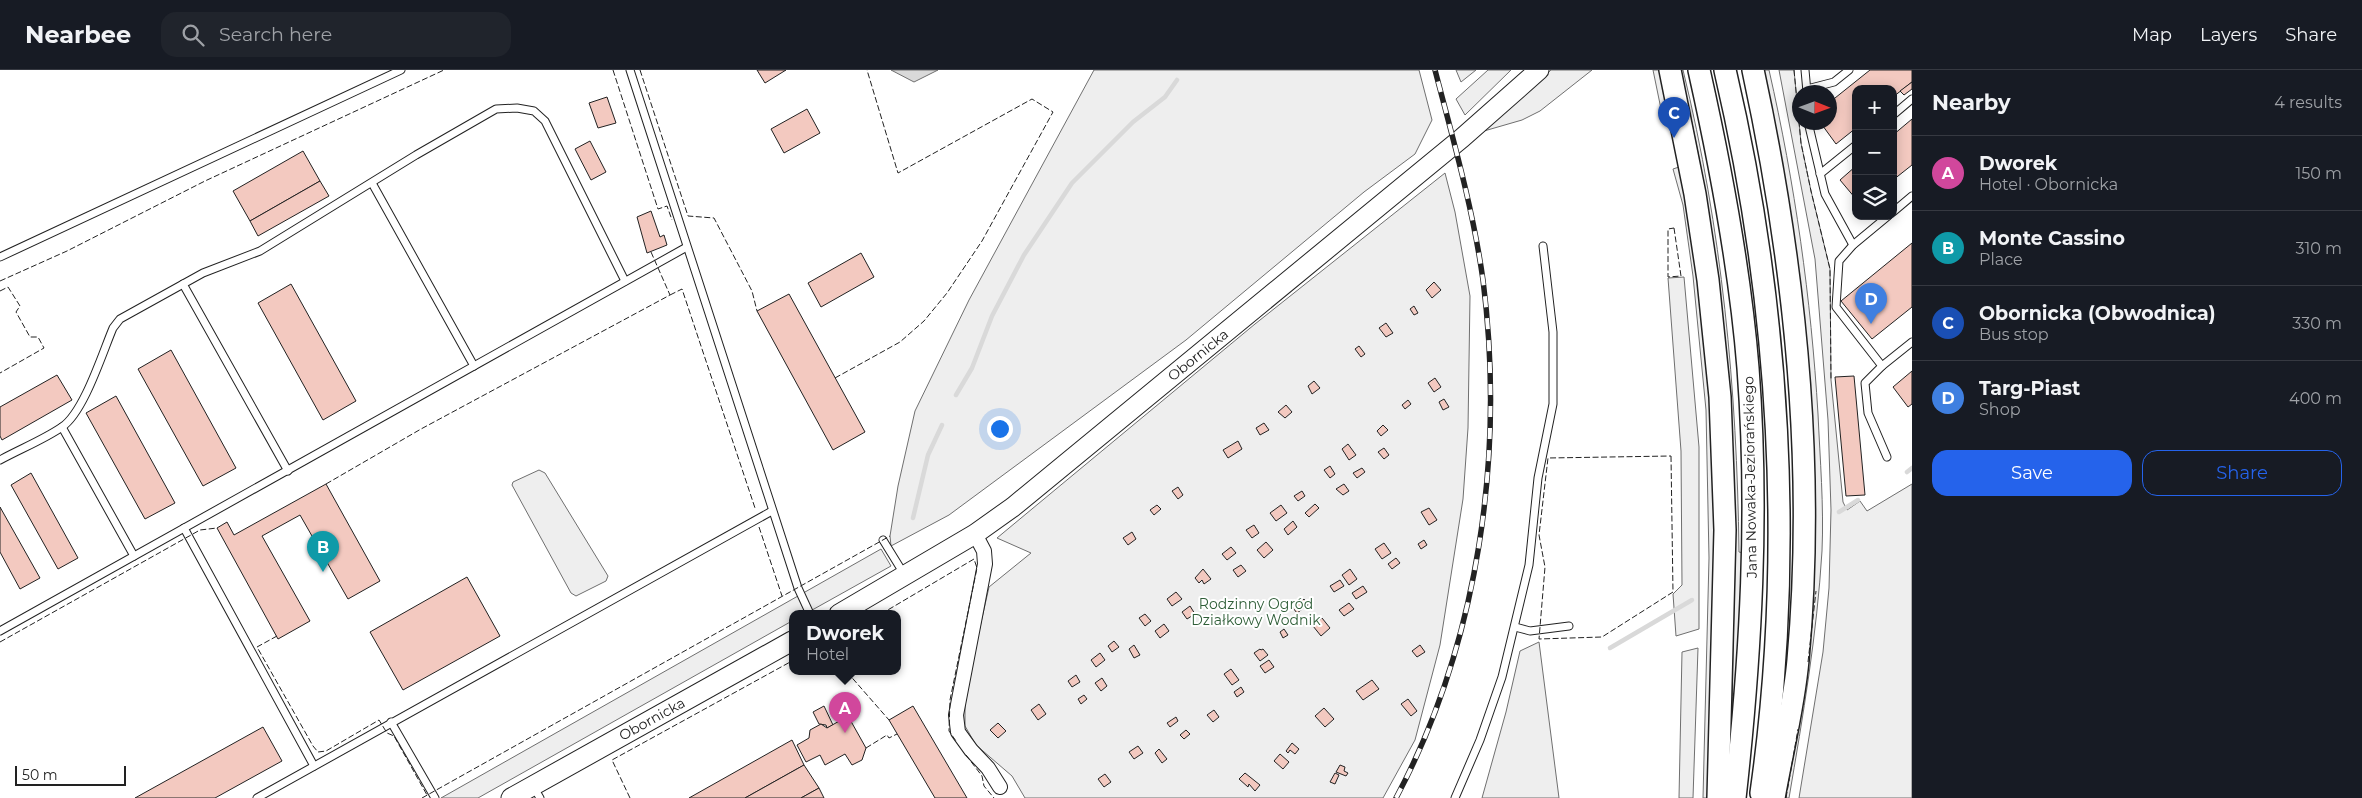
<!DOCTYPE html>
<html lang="en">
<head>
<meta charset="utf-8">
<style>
  body { margin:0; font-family:Montserrat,sans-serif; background:#20242c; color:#f1f3f6 }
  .controls { position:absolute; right:15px; top:15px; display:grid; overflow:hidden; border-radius:10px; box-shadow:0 2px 12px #0003 }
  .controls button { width:45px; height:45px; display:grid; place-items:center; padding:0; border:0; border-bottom:1px solid #363941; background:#171b24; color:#f1f3f6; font:25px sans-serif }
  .compass { position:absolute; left:1792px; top:15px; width:45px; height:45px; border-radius:50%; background:#171b24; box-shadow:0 2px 12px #0003; rotate:91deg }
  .scale { position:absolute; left:15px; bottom:12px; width:111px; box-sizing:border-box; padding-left:5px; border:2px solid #222; border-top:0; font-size:14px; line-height:18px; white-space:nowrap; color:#222; -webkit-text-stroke:4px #fff; paint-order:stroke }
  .you { position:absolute; left:999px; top:358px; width:18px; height:18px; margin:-12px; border:4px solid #fff; border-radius:50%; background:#1a73e8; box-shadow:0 0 0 8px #1a73e833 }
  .badge { display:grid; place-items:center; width:32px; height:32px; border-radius:50%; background:#2563eb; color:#fff; font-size:16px; font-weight:700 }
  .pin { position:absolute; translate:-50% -41px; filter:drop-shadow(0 1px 2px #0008) }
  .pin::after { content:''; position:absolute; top:26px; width:18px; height:15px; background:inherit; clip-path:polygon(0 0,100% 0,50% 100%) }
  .popup { position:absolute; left:789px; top:540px; width:112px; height:65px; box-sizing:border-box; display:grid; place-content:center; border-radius:10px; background:#171b24; filter:drop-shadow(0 1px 4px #0005); font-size:16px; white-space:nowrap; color:#9ea1a6 }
  .popup b { font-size:19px; color:#f1f3f6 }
  .popup::after { content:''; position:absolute; left:50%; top:100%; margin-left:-10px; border:10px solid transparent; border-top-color:#171b24 }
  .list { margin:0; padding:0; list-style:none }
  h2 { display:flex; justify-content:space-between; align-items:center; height:65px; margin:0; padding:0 20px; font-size:21px }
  h2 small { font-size:16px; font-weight:400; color:#9ea1a6 }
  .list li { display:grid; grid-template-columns:32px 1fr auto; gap:15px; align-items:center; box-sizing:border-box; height:75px; padding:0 20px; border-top:1px solid #363941 }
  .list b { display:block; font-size:19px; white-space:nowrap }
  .list p { margin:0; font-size:16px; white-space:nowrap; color:#9ea1a6 }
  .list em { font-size:16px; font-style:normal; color:#9ea1a6 }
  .actions { display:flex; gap:10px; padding:15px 20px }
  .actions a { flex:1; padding:11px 0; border:1px solid #2563eb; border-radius:15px; text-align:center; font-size:18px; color:#2563eb }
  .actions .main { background:#2563eb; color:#fff }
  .icon { flex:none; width:28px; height:28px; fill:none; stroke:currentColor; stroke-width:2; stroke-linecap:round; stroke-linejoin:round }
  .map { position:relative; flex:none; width:1912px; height:728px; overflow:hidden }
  header { display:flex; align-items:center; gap:30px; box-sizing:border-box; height:70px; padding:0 25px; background:#171b24; border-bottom:1px solid #363941 }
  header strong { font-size:24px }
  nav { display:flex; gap:28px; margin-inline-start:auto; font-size:18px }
  .search { width:350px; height:45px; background:#20242c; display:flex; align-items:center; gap:12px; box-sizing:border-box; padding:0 18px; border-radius:15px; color:#9ea1a6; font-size:19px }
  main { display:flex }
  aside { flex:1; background:#171b24 }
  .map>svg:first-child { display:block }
  .green { fill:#eee; stroke:#6f6f6f }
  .water { fill:#d9d9d9; stroke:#6f6f6f }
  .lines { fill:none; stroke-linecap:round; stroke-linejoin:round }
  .stream { stroke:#d9d9d9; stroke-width:4.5 }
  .building { fill:#f3c9c0; stroke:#222 }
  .lane-casing { stroke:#222; stroke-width:9 }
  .street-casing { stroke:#222; stroke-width:16 }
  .secondary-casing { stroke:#222; stroke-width:21 }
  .primary-casing { stroke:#222; stroke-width:24 }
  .lane { stroke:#fff; stroke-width:7 }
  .street { stroke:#fff; stroke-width:14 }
  .secondary { stroke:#fff; stroke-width:19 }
  .primary { stroke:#fff; stroke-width:21 }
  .rail-casing { stroke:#222; stroke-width:5.5 }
  .rail { stroke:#fff; stroke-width:4; stroke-dasharray:11; stroke-linecap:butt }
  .fence { stroke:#222; stroke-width:1; stroke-dasharray:6 2.5; stroke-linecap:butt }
  .labels { text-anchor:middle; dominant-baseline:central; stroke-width:4; stroke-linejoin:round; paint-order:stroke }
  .street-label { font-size:14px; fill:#222; stroke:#fff }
  .park-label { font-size:14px; fill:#2f5e38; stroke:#fff }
</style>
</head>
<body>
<header>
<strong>Nearbee</strong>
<div class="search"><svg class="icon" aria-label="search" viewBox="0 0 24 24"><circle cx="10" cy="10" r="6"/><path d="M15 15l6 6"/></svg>Search here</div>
<nav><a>Map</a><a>Layers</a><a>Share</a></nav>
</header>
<main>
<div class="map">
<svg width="1912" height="728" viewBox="0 0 1912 728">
  <rect width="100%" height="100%" fill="#fff"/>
  <!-- green -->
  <g class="green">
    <path d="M1094,0H1419L1432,50L1415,84L1364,122L1186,270L949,445L891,476L890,466L898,416L915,341L969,230Z"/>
    <path d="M1456,0H1476L1461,12Z"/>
    <path d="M1488,0H1511L1465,45L1456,29Z"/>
    <path d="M1551,0H1592L1540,41L1522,50L1484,61Z"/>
    <path d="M1653,0H1661L1667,38L1661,39Z"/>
    <path d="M1680,0H1683C1722,159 1737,319 1739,482L1744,483L1742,538L1733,651C1731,585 1736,519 1735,454C1733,301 1716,149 1680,0Z"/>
    <path d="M1760,0H1769C1795,114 1811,228 1818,344C1820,389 1824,436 1822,481C1817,564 1803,646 1789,728H1780L1811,508Z"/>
    <path d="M1779,0H1794L1801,73L1811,121L1830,199L1831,310L1843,432L1847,440L1860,431L1867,441L1912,414V728H1799L1823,582L1829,518L1831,440L1828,350L1815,189Z"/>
    <path d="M1679,97L1689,120L1716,350L1713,728H1703L1709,488L1706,340L1693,206L1683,135L1673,99Z"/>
    <path d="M1445,103L1455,142L1470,226L1468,358L1463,429L1440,575L1415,670L1383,728H1025L1012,706L976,675L965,656V624L989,517L1031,483L997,468L1255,254Z"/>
    <path d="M1684,207L1699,377V559L1676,566L1673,524L1682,515L1681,381L1668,208Z"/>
    <path d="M539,400L545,403L608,506L606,511L576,526L571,523L512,415L513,412Z"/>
    <path d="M881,479L891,496L805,544H792V551L478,728H441Z"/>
    <path d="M1539,572L1559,728H1482L1506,642L1520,581Z"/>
    <path d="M1698,578L1693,728H1679L1682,582Z"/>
  </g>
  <!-- water -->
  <path class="water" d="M891,0H938L914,12Z"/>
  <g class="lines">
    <!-- stream -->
    <g class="stream">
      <path d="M956,325L972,298L992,246L1024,185L1072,113L1133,52L1165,27L1177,10"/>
      <path d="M1907,402L1912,398"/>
      <path d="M1839,442L1858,430"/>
      <path d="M913,448L928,385L942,355"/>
      <path d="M1610,578L1692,530"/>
    </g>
  </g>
  <!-- building -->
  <g class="building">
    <path d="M757,0H786L765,13Z"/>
    <path d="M1870,0H1912V12L1893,27V19H1856V58L1836,74L1820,52H1830V32Z"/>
    <path d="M1912,12V19L1904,25L1900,21Z"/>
    <path d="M607,27L616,53L598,58L589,33Z"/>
    <path d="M807,39L820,63L784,83L771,59Z"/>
    <path d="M1912,49V95L1893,110V65Z"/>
    <path d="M590,71L606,102L591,110L575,79Z"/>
    <path d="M303,81L320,111L250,151L233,121Z"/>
    <path d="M1856,96V129L1840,110Z"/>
    <path d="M320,111L329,126L258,166L250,151Z"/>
    <path d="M651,141L660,167L664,165L667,175L647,183L637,147Z"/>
    <path d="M1912,173V237L1872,269L1841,231Z"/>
    <path d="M861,183L874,207L821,237L808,213Z"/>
    <path d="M1434,212L1441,220L1432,228L1426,220Z"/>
    <path d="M291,214L356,331L323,350L258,233Z"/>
    <path d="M789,224L865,362L833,380L757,241Z"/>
    <path d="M1414,236L1418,243L1414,245L1410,239Z"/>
    <path d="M1386,253L1393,263L1386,267L1379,258Z"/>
    <path d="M1359,276L1365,284L1361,287L1355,279Z"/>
    <path d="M171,280L236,398L203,416L138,299Z"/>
    <path d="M1912,301V334L1908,337L1893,317Z"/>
    <path d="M57,305L72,330L2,370L0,366V337Z"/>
    <path d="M1854,306L1865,425L1846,426L1835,307Z"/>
    <path d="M1435,308L1441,317L1434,322L1428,313Z"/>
    <path d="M1314,311L1320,318L1312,324L1308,316Z"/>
    <path d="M116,326L175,433L145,449L86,343Z"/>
    <path d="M1444,329L1449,337L1443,340L1439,332Z"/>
    <path d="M1408,330L1411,334L1405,339L1402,335Z"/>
    <path d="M1286,335L1292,342L1285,348L1278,342Z"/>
    <path d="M1264,353L1269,360L1260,365L1256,358Z"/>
    <path d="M1383,355L1388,360L1381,366L1377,361Z"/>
    <path d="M1238,371L1242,379L1228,388L1223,380Z"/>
    <path d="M1348,374L1356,385L1349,390L1342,379Z"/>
    <path d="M1384,378L1389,385L1384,389L1378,382Z"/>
    <path d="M1330,396L1335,404L1330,408L1324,400Z"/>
    <path d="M1362,398L1365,402L1357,408L1353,403Z"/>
    <path d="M31,403L78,488L58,499L11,415Z"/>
    <path d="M326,414L380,511L348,529L300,445L262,466L310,551L278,569L217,458L227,452L234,465Z"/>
    <path d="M1344,414L1349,421L1343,425L1336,419Z"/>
    <path d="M1178,417L1183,425L1178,429L1172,421Z"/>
    <path d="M1302,421L1305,426L1298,431L1294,426Z"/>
    <path d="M1315,434L1319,438L1309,447L1305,443Z"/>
    <path d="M1157,435L1161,439L1154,445L1150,440Z"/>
    <path d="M1281,435L1287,443L1276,451L1270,443Z"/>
    <path d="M0,437L40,508L20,519L0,482Z"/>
    <path d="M1429,438L1437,450L1429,455L1421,442Z"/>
    <path d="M1293,451L1297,457L1288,465L1284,459Z"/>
    <path d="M1254,455L1259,463L1252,468L1246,460Z"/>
    <path d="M1132,462L1136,469L1128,475L1123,468Z"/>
    <path d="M1424,470L1427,475L1421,479L1418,474Z"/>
    <path d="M1266,472L1273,480L1264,488L1257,480Z"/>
    <path d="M1384,473L1391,483L1382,489L1375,479Z"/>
    <path d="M1231,477L1236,483L1227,490L1222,484Z"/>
    <path d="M1396,488L1400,493L1392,499L1388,494Z"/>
    <path d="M1241,495L1246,501L1238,507L1233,500Z"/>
    <path d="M1203,499L1211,509L1204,514L1202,510L1199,513L1195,508Z"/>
    <path d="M1350,499L1357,509L1349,515L1342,505Z"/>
    <path d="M467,507L500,566L403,620L370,562Z"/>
    <path d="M1340,510L1344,516L1334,522L1330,516Z"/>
    <path d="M1363,516L1367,522L1356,529L1352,523Z"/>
    <path d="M1176,522L1182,529L1172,536L1167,529Z"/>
    <path d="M1304,529L1308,535L1297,543L1293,538Z"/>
    <path d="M1349,533L1354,539L1344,546L1339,540Z"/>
    <path d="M1190,536L1195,544L1187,549L1182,542Z"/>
    <path d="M1145,544L1151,551L1145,556L1139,548Z"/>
    <path d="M1322,548L1330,558L1321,566L1313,556Z"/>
    <path d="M1164,554L1169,561L1160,568L1155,561Z"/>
    <path d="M1284,559L1288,565L1283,568L1280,562Z"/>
    <path d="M1114,571L1119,577L1112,582L1108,576Z"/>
    <path d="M1134,575L1140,585L1134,588L1129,579Z"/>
    <path d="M1420,575L1425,582L1417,587L1412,581Z"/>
    <path d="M1260,579L1261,580L1263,579L1268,585L1260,591L1254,583Z"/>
    <path d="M1100,583L1105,590L1096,597L1091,590Z"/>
    <path d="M1269,590L1274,597L1265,603L1260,596Z"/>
    <path d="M1231,599L1239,610L1232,615L1224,604Z"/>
    <path d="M1076,605L1080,612L1072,617L1068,611Z"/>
    <path d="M1102,608L1107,616L1101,621L1095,613Z"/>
    <path d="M1372,610L1379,619L1363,630L1356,621Z"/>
    <path d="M1241,617L1244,622L1237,627L1234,622Z"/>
    <path d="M1084,625L1087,629L1081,634L1078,629Z"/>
    <path d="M1408,629L1417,641L1411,646L1401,634Z"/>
    <path d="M1039,634L1046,644L1038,650L1031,640Z"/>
    <path d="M824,636L833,655L827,658L826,655L819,654L813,642Z"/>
    <path d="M913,636L967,728H935L889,650Z"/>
    <path d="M1324,638L1334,649L1325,657L1315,646Z"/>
    <path d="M1214,640L1219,647L1213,652L1207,645Z"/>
    <path d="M848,646L866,678L862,690L852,695L845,684L825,695L820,685L806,692L797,675L809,668L810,660L821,654L827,658Z"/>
    <path d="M1176,647L1178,651L1170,657L1167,653Z"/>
    <path d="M998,653L1006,661L998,668L990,660Z"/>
    <path d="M263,657L282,691L215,728H135Z"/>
    <path d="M1186,660L1190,664L1184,669L1180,665Z"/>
    <path d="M792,670L804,695L745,728H689Z"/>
    <path d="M1292,673L1299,679L1295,684L1290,680L1288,683L1286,681Z"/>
    <path d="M1138,676L1143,683L1134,689L1129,682Z"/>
    <path d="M1159,679L1167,689L1162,693L1155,683Z"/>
    <path d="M1280,684L1289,692L1283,699L1274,691Z"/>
    <path d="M804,695L819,718L801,728H745Z"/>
    <path d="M1340,695L1345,697L1344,701L1348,703L1346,706L1336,702Z"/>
    <path d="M1245,703L1260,715L1255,721L1249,714L1248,717L1239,709Z"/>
    <path d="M1335,703L1339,705L1335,714L1330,712Z"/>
    <path d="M1105,704L1111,712L1104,717L1098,709Z"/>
    <path d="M819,718L824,728H801Z"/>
  </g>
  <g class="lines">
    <!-- lane casing -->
    <g class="lane-casing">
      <g id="lane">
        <path d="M630,0L798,518L810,544"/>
        <path d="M1805,0L1807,22"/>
        <path d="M1807,19L1834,12L1849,0"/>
        <path d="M1893,45L1912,29"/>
        <path d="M1808,52L1825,124L1853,175"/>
        <path d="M1820,104L1856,75"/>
        <path d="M372,113L474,296"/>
        <path d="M1893,142L1912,126"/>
        <path d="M1888,146L1853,175L1839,191L1836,237L1882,296L1912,272"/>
        <path d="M0,187L401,0"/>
        <path d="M183,214L288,401"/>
        <path d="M1882,296L1865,313L1868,343L1887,387"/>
        <path d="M62,357L134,486"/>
        <path d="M0,390C20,379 43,370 62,357C84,342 102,284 113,258L120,249L203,203L260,181L416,85L496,39L517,38L534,41L545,51L625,211"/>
        <path d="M184,458L314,696"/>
        <path d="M883,470L904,504"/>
        <path d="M1515,557L1530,561L1569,556"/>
        <path d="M0,561L685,178"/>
        <path d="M391,652L435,728"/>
        <path d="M533,716L540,728"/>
        <path d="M257,728L772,441"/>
        <path d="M1455,728L1480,670L1502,607L1529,495L1538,408L1553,334V262L1543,176"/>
      </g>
    </g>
    <!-- street casing -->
    <g class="street-casing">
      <path id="street" d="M975,464L984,481L985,494L956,645L958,662L971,680L988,698L1000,717"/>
    </g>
    <!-- secondary casing -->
    <g class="secondary-casing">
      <g id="secondary">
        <path d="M839,544L975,464L1013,437L1462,68L1539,0"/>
        <path d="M511,728L792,571"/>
      </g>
    </g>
    <!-- primary casing -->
    <g class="primary-casing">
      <g id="primary">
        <path d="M1670,0L1695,124L1708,210L1720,327L1725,460L1718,728"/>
        <path d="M1699,0C1721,98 1740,198 1748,298C1759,442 1751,585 1735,728"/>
        <path d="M1725,0C1780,235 1795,483 1761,723"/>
        <path d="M1753,0C1795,194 1816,392 1798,590C1794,636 1782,682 1774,728"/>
      </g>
    </g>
    <!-- lane -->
    <use href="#lane" class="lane"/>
    <!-- street -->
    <use href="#street" class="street"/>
    <!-- secondary -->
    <use href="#secondary" class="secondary"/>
    <!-- primary -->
    <use href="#primary" class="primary"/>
    <!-- rail casing -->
    <g class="rail-casing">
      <path id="rail" d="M1396,728C1479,572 1505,384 1483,210C1473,139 1453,69 1435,0"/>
    </g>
    <!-- rail -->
    <use href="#rail" class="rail"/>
    <!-- fence -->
    <g class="fence">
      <path d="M613,0L658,139L667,136L672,150"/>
      <path d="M640,0L688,146L714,148L752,221L757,241"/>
      <path d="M1794,0L1801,73L1811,121L1830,199L1831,310"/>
      <path d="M1674,158L1681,206L1668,207V159Z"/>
      <path d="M0,211L67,181L205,111L444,0"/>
      <path d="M0,221L8,217L20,236L16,242L30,267H38L44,278L0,303"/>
      <path d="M670,225L682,219L755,438"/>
      <path d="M835,308L900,272L924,251L947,223L982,171L1053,42L1032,29L898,103L867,0"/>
      <path d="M1671,386L1673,522L1602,567L1539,569L1545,497L1539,465L1548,388Z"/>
      <path d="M326,414L421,359L670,225L651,182"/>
      <path d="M759,457L782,526"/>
      <path d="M881,544L974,489L977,498L950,630L949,661L956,671"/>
      <path d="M277,566L257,577L313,676L318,682L326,681L379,650L387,663L394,666L427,725"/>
      <path d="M0,572L200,460L217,458"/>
      <path d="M1808,592L1816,521"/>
      <path d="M847,602L889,650"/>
      <path d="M866,678L887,665L889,668L897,664"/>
      <path d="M966,685L982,706L984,716L994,728"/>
      <path d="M422,728L890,466"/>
      <path d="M630,728L612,690L792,591"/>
      <path d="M1786,728L1798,659"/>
    </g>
  </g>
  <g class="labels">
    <!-- street labels -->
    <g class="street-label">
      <text transform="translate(1198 285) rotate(-39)">Obornicka</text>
      <text transform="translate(1750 407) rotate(-91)">Jana Nowaka-Jeziorańskiego</text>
      <text transform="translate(652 649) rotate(-29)">Obornicka</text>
    </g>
    <!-- park labels -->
    <g class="park-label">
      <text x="1256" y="534">Rodzinny Ogród<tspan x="1256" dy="16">Działkowy Wodnik</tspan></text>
    </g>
  </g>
</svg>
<div class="controls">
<button>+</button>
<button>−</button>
<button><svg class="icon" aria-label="layers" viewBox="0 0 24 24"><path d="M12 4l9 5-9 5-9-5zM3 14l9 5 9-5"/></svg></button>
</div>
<svg class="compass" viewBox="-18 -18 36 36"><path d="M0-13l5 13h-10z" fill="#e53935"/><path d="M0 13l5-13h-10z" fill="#9ea1a6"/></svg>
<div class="scale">50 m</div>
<div class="you"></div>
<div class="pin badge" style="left:845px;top:663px;background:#d1479c">A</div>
<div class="popup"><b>Dworek</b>Hotel</div>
<div class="pin badge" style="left:323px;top:502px;background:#0f9aa8">B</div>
<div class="pin badge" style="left:1674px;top:68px;background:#1a4fb4">C</div>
<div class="pin badge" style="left:1871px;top:254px;background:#3f7fe0">D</div>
</div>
<aside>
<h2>Nearby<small>4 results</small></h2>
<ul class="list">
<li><span class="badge" style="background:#d1479c">A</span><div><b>Dworek</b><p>Hotel · Obornicka</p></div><em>150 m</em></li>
<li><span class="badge" style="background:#0f9aa8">B</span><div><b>Monte Cassino</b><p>Place</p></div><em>310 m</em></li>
<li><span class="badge" style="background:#1a4fb4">C</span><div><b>Obornicka (Obwodnica)</b><p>Bus stop</p></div><em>330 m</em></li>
<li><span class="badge" style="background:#3f7fe0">D</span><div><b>Targ-Piast</b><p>Shop</p></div><em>400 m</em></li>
</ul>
<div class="actions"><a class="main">Save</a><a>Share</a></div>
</aside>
</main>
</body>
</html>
